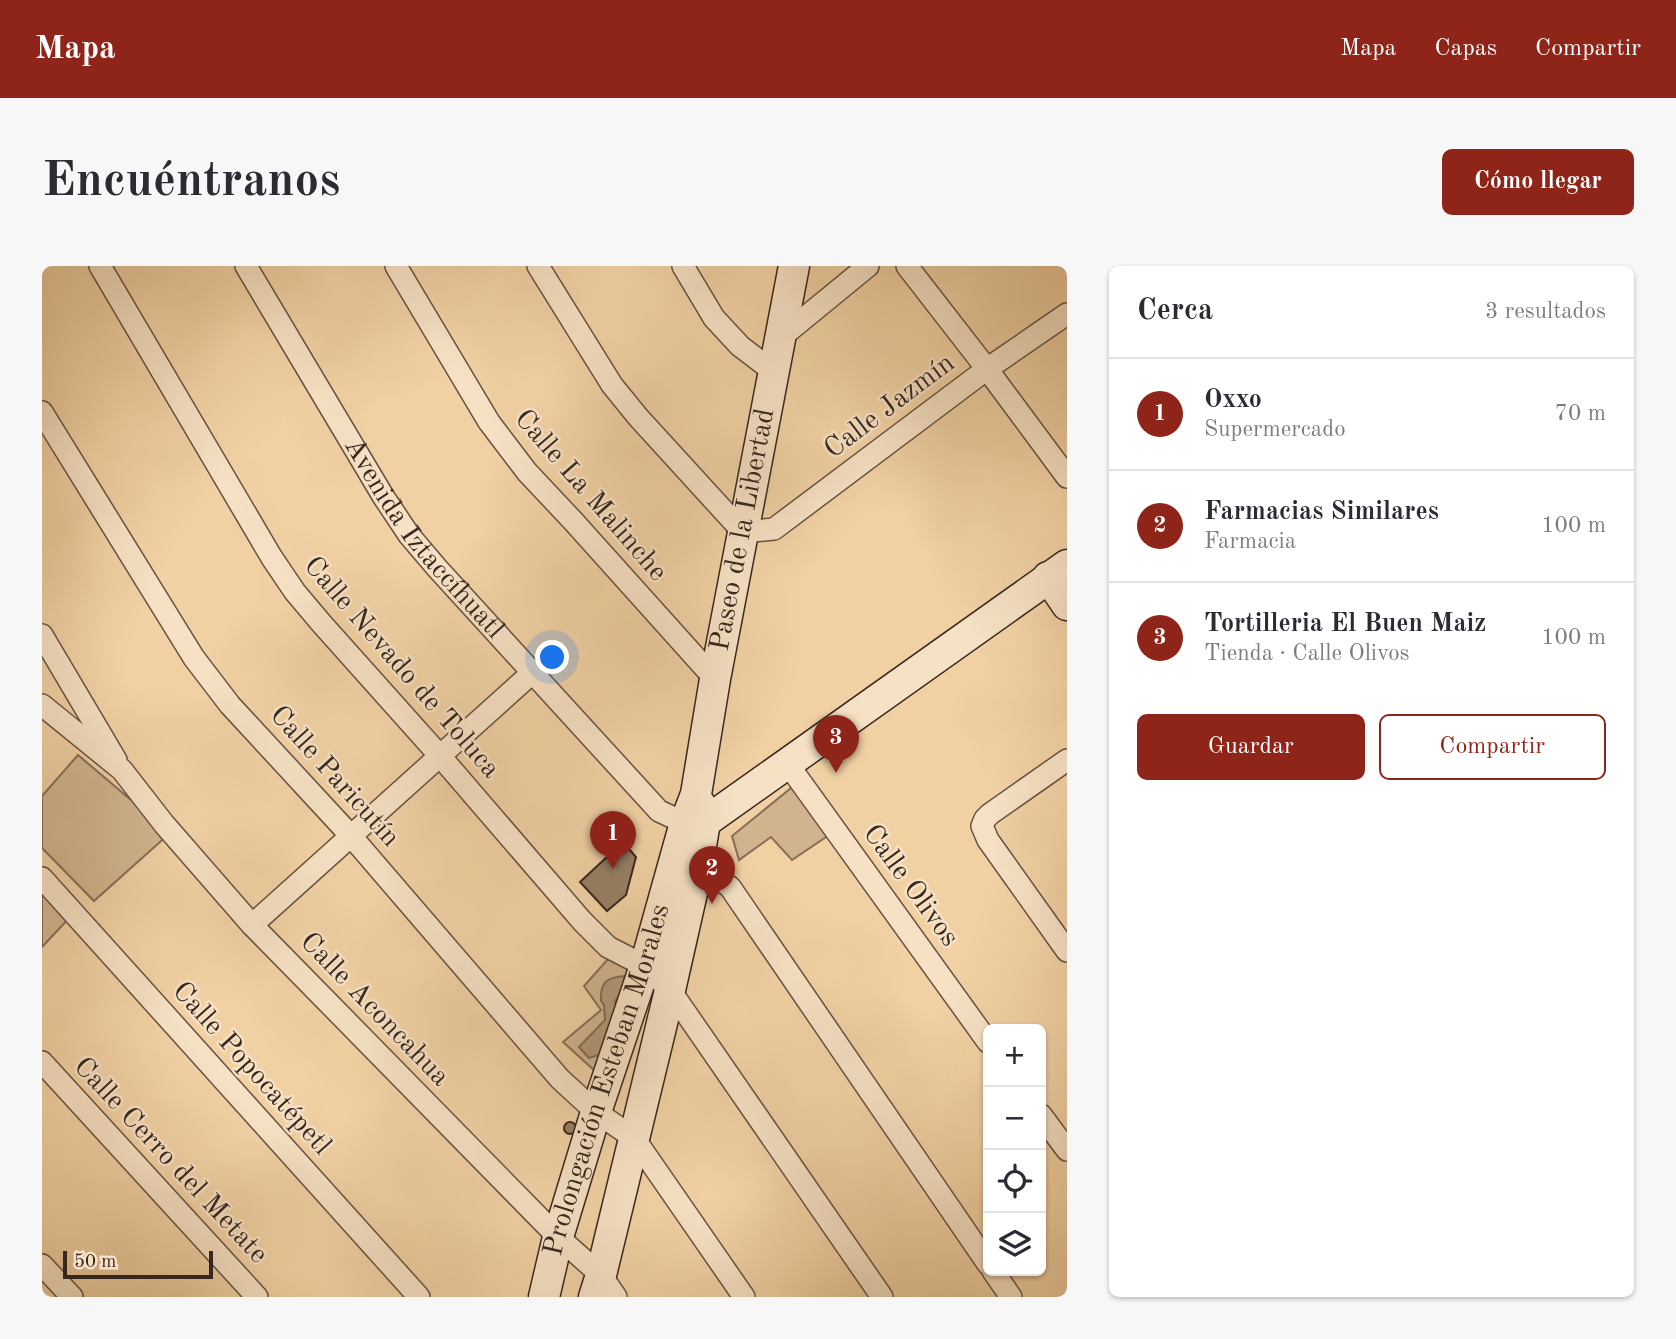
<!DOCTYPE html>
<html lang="es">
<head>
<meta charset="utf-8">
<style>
  body { margin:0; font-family:"Old Standard TT",serif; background:#f7f7f7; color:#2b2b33 }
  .controls { position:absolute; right:21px; bottom:21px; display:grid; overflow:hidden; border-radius:10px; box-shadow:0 2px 5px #0004 }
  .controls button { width:63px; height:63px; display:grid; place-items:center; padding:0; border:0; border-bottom:2px solid #e1e1e2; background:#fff; color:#2b2b33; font:35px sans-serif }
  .scale { position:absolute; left:21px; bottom:18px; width:150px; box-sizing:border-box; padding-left:7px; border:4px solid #372820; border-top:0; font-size:19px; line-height:24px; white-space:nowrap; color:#372820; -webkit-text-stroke:5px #f6e1c4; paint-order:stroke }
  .you { position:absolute; left:511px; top:392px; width:24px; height:24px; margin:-18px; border:5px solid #fff; border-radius:50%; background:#1a73e8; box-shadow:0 0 0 10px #1a73e833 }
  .badge { display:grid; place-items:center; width:46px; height:46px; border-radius:50%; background:#8f2418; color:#fff; font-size:23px; font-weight:700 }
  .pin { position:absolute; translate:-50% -58px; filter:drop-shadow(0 2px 4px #0008) }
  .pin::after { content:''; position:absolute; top:37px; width:24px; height:21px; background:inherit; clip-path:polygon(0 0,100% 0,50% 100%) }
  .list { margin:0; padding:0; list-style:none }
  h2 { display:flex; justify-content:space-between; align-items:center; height:91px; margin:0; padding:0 28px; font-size:30px }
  h2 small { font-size:23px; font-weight:400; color:#7c7c81 }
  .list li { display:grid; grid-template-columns:46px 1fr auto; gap:21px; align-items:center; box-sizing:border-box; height:112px; padding:0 28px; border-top:2px solid #e1e1e2 }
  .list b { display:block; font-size:26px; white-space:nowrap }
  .list p { margin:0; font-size:23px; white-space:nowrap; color:#7c7c81 }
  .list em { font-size:23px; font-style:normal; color:#7c7c81 }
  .actions { display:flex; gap:14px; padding:21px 28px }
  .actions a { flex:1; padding:16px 0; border:2px solid #8f2418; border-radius:10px; text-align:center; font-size:24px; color:#8f2418 }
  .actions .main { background:#8f2418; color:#fff }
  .icon { flex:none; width:38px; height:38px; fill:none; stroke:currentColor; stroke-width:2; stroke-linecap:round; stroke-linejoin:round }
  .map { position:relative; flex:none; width:1025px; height:1031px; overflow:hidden; border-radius:10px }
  header { display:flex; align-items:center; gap:42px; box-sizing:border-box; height:98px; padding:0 35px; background:#8f2418; color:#fff }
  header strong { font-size:33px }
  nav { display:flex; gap:38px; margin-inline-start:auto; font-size:24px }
  .intro { display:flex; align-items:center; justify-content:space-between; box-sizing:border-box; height:168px; padding:0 42px }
  h1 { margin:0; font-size:49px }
  .button { padding:18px 32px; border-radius:10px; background:#8f2418; color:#fff; font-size:24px; font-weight:700 }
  main { display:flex; gap:42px; padding:0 42px }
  aside { flex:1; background:#fff; border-radius:10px; box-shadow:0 2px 5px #0004 }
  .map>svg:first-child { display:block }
  .green { fill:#d1b48e; stroke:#846e57; stroke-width:2 }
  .water { fill:#b29877; stroke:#816b54; stroke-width:2 }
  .building { fill:#988065; stroke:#372820; stroke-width:2 }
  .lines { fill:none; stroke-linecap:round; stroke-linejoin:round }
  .street-casing { stroke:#665241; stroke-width:24 }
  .secondary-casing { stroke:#372820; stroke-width:33 }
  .street { stroke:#f6e1c4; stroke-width:21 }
  .secondary { stroke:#f6e1c4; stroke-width:30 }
  .labels { text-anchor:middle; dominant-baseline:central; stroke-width:5; stroke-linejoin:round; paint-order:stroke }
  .street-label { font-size:28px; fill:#372820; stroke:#f6e1c4 }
</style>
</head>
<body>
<header>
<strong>Mapa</strong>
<nav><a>Mapa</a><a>Capas</a><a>Compartir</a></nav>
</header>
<div class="intro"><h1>Encuéntranos</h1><a class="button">Cómo llegar</a></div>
<main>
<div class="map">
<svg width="1025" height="1031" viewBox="0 0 1025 1031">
  <rect width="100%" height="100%" fill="#f1d1a4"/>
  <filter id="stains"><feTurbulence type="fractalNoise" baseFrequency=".00286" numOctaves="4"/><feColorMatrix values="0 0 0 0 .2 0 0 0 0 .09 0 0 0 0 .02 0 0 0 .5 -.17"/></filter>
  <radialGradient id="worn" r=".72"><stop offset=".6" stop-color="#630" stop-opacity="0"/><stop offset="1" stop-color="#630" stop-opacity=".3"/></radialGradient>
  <!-- green -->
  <g class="green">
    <path d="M36,489L128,567L52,635L0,582V530Z"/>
    <path d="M754,518L790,567L750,594L729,571L697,594L690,570Z"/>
    <path d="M0,615L31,648L0,681Z"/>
    <path d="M574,684L598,694L553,805L521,776L559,744L542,720Z"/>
  </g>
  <!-- water -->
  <path class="water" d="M583,710L581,724L573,735L576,746L557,789L547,792L537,781L563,754L562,739L559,735C558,716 565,711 583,710Z"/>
  <!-- building -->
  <g class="building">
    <path d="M581,576L594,591L584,629L565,645L538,616Z"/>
    <circle cx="528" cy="862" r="6"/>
  </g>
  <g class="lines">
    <!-- street casing -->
    <g class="street-casing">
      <g id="street">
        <path d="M58,0L230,292L253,326L280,358L398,490L540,655L566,681L603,700L628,724L840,1031"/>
        <path id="s1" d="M204,0L341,230L367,269L395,302L617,545L643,557"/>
        <path d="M354,0L447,156L485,206L532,256L673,413"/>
        <path d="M496,0L570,119L596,151L701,266L732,263L945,103L1025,48"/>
        <path d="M641,0L672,52L698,80L732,106"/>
        <path d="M865,0L945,103L1025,211"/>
        <path d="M738,72L826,0"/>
        <path d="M0,146L152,392L188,439L309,570L518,813L554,846L592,872L702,1031"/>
        <path d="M0,369L74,494"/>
        <path d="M0,439L80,504L122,558L210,659L516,971L559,1009L574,1031"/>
        <path d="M1025,494L948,548L943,553L940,560L946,574L1025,685"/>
        <path d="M745,497L946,776"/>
        <path d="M648,599L654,609L678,614L688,621L946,998"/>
        <path d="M0,612L377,1031"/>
        <path d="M210,659L490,407"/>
        <path d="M0,796L215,1031"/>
        <path d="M999,849L1025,884"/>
        <path d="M0,999L30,1031"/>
        <path d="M951,1005L969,1031"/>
      </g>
    </g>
    <!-- secondary casing -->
    <g class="secondary-casing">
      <g id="secondary">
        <path d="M1006,311L1025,339"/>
        <path d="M663,556L1025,299"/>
        <path id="s2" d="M502,1031L516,971L554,846L603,700L643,557L654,528L673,413L752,0"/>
        <path d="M552,1031L559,1009L628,724L654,609L663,556L658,538"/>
      </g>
    </g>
    <!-- street -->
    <use href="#street" class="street"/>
    <!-- secondary -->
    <use href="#secondary" class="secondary"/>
  </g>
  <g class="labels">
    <!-- street labels -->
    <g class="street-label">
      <text transform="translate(848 141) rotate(-37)">Calle Jazmín</text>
      <text transform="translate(548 230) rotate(49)">Calle La Malinche</text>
      <text stroke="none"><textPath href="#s2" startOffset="794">Paseo de la Libertad</textPath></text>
      <text stroke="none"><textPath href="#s1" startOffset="326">Avenida Iztaccíhuatl</textPath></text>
      <text transform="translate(359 402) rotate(49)">Calle Nevado de Toluca</text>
      <text transform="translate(292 511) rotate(48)">Calle Paricutín</text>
      <text transform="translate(868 620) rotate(54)">Calle Olivos</text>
      <text transform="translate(332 744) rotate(46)">Calle Aconcahua</text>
      <text transform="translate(209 803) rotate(48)">Calle Popocatépetl</text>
      <text stroke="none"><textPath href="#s2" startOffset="226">Prolongación Esteban Morales</textPath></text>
      <text transform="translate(128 895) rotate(47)">Calle Cerro del Metate</text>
    </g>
  </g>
  <rect width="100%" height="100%" filter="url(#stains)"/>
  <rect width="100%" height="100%" fill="url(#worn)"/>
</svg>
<div class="controls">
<button>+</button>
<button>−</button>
<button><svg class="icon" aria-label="locate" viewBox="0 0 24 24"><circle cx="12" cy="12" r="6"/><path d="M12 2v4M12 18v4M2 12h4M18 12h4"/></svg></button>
<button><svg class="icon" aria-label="layers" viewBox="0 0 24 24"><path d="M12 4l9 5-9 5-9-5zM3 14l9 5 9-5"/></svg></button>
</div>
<div class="scale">50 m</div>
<div class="you"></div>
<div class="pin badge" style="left:571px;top:603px">1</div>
<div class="pin badge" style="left:670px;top:638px">2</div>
<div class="pin badge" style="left:794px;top:507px">3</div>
</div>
<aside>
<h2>Cerca<small>3 resultados</small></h2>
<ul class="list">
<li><span class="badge">1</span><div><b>Oxxo</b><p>Supermercado</p></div><em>70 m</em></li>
<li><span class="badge">2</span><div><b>Farmacias Similares</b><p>Farmacia</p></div><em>100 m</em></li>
<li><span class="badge">3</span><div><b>Tortilleria El Buen Maiz</b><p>Tienda · Calle Olivos</p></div><em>100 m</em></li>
</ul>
<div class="actions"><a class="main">Guardar</a><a>Compartir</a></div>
</aside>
</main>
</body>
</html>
